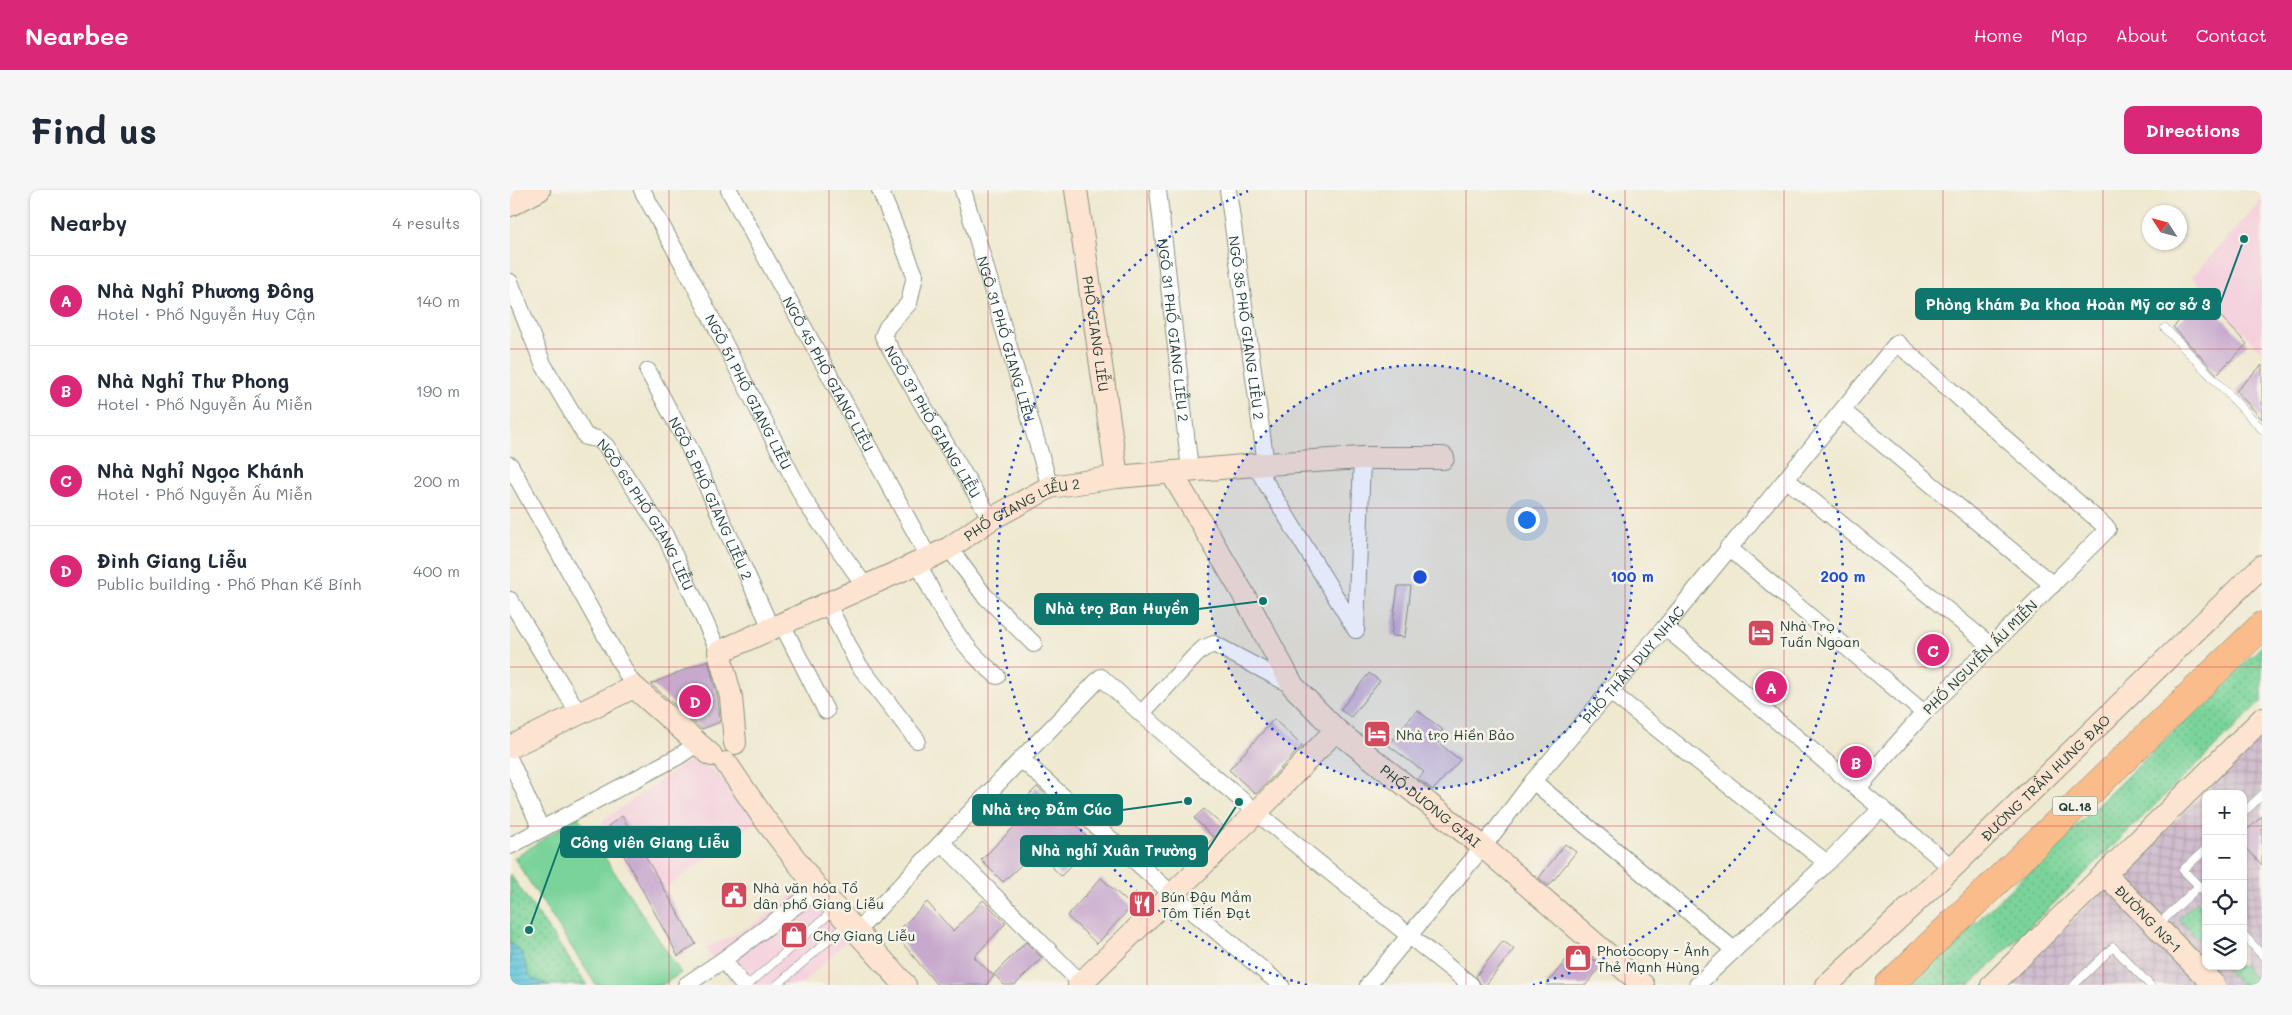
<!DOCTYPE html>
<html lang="en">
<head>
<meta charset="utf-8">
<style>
  body { margin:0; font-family:Mali,sans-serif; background:#f6f6f7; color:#1f2937 }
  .controls { position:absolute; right:15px; bottom:15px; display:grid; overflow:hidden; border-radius:10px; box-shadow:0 1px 4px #0004 }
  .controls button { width:45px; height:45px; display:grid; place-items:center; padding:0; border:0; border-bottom:1px solid #e0e1e3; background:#fff; color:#1f2937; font:25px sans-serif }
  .compass { position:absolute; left:1632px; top:15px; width:45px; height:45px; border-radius:50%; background:#fff; box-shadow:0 1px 4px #0004; rotate:306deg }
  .you { position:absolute; left:1016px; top:329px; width:18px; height:18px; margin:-12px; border:4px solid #fff; border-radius:50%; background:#1a73e8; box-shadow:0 0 0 8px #1a73e833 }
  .badge { display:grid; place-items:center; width:32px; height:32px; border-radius:50%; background:#db2777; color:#fff; font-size:16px; font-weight:700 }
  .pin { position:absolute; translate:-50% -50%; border:2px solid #fff; box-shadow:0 1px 5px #0006 }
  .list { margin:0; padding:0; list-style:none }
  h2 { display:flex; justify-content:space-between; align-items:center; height:65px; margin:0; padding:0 20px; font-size:21px }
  h2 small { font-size:16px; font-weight:400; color:#747a83 }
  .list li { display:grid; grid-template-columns:32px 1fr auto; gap:15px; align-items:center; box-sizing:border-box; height:90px; padding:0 20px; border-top:1px solid #e0e1e3 }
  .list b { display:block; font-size:19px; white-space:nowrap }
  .list p { margin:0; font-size:16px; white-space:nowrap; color:#747a83 }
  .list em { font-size:16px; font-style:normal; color:#747a83 }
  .icon { flex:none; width:28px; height:28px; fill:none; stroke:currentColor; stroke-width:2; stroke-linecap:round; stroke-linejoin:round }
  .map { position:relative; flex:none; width:1752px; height:795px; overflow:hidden; border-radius:10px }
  header { display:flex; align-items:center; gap:30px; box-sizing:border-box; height:70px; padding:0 25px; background:#db2777; color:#fff }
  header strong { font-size:24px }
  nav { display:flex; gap:28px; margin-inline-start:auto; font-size:18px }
  .intro { display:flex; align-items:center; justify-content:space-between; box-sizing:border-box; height:120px; padding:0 30px }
  h1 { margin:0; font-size:35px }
  .button { padding:12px 22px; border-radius:10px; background:#db2777; color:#fff; font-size:18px; font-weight:700 }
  main { display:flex; gap:30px; padding:0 30px }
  aside { flex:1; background:#fff; border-radius:10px; box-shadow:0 1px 4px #0004 }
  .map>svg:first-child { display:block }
  .built { fill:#f4cfdd }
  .industrial { fill:url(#industrial-grid); fill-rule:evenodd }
  .grass { fill:url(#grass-dots); stroke:#4c8867 }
  .pitch { fill:#7ad49a; stroke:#4c8867 }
  .water { fill:url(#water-rules); stroke:#3e8187 }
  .building { fill:#c7a9ce }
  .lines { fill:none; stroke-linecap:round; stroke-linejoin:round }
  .lane-casing { stroke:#879382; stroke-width:9 }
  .street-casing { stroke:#879382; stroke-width:18 }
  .secondary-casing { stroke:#879382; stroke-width:24 }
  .highway-casing { stroke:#879382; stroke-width:29 }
  .lane { stroke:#fff; stroke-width:8 }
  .street { stroke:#fff; stroke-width:16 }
  .secondary { stroke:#fde4d1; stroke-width:22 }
  .highway { stroke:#fabc8b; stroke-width:28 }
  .grid { fill:none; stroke:#d1495b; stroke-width:1; stroke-opacity:0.55 }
  .ring { fill:none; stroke:#1d4ed8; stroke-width:2.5; stroke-dasharray:2.5 5 }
  .labels { text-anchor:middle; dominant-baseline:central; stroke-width:5; stroke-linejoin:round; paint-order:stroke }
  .shield { fill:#f7f3e8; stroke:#60746a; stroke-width:1 }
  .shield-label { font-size:12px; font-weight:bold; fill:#1f3d34 }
  .street-label { font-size:14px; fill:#1f3d34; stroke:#f7f3e8 }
  .poi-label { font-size:14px; fill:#1f3d34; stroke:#f7f3e8; text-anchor:start }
  .centre { fill:#1d4ed8; stroke:#f7f3e8; stroke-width:2.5 }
  .ring-label { font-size:15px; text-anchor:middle; font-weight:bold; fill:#1d4ed8; stroke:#f7f3e8; stroke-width:5; stroke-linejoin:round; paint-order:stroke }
  .leader { fill:none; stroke:#0f766e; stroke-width:2 }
  .callout-dot { fill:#0f766e; stroke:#f7f3e8; stroke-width:2 }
  .callout { fill:#0f766e; stroke:#0f766e; stroke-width:2 }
  .callout-label { font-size:15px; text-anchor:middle; font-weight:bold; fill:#fff }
</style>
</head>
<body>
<header>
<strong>Nearbee</strong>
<nav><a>Home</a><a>Map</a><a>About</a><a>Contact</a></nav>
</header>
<div class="intro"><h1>Find us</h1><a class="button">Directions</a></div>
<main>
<aside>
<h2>Nearby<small>4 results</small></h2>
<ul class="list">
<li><span class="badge">A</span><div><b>Nhà Nghỉ Phương Đông</b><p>Hotel · Phố Nguyễn Huy Cận</p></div><em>140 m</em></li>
<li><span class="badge">B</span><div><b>Nhà Nghỉ Thư Phong</b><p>Hotel · Phố Nguyễn Ấu Miễn</p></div><em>190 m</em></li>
<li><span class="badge">C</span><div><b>Nhà Nghỉ Ngọc Khánh</b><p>Hotel · Phố Nguyễn Ấu Miễn</p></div><em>200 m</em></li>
<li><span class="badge">D</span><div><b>Đình Giang Liễu</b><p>Public building · Phố Phan Kế Bính</p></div><em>400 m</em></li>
</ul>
</aside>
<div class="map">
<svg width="1752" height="795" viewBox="0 0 1752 795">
  <defs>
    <pattern id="industrial-grid" width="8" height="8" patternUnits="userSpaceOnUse" patternTransform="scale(1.25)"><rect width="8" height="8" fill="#d0bdcd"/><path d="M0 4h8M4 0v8" fill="none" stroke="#b2a3b1"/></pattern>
    <pattern id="grass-dots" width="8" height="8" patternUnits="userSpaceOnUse" patternTransform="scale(1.25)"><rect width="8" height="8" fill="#7ad49a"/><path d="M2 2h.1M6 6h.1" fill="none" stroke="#63ad7e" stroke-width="1.8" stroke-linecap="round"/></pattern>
    <pattern id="water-rules" width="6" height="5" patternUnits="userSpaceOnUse" patternTransform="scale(1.25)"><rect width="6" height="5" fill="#5dc5da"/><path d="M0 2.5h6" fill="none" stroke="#4ca1b2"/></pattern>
  </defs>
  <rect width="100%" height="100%" fill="#f7f3e8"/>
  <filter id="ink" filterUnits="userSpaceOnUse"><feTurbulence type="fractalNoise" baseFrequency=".02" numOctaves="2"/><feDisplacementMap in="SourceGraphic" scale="10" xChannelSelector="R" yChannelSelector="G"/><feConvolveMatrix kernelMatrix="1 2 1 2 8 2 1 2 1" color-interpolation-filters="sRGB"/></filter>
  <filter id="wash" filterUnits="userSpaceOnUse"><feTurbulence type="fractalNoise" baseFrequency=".0096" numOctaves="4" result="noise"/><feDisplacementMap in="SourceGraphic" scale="20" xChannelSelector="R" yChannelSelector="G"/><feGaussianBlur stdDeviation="1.12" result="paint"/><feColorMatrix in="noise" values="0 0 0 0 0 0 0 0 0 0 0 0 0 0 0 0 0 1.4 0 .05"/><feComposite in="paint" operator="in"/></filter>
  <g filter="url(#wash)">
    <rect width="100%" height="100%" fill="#efe9d0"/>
    <!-- built -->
    <g class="built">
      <path d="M1751,10L1752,11V162L1682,87Z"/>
      <path d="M187,565L253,627L137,712L92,631Z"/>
      <path d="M301,690L346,742L291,795H224L195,758L219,748L249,731Z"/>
    </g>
    <!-- industrial -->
    <path class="industrial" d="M1752,547V795H1495ZM1696,604H1733V776H1696Z"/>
    <!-- grass -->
    <g class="grass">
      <path d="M1752,456V511L1460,795H1401Z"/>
      <path d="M0,684L77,795H0Z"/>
      <path d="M1687,711L1696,721V758L1669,729Z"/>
      <path d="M1733,773L1737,780L1751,795H1731L1713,776H1733Z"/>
    </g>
    <!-- pitch -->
    <path class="pitch" d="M68,627L171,783L152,795H86L4,668Z"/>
    <!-- water -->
    <path class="water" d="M0,753L12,763L19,785L25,790L40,795H0Z"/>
    <g id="blocks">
      <!-- building -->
      <g class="building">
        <path d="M1693,108L1737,154L1707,184L1663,137Z"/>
        <path d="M1752,175V229L1726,201Z"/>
        <path d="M888,396H901L895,447L881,446Z"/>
        <path d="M198,470L208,509L210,532L192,539L141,494Z"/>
        <path d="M859,483L870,491L841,527L830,520Z"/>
        <path d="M907,520L933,540L925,550L950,570L923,600L908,589L914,582L878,555Z"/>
        <path d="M764,529L792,556L746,604L719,580Z"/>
        <path d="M527,597L556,623L583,654L551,686L526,661L493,692L471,670L505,636L497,627Z"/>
        <path d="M694,619L713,636L703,647L684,628Z"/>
        <path d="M112,626L186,754L168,766L98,636Z"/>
        <path d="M1752,626V675L1733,655V644Z"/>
        <path d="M1055,654L1066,662L1039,696L1029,688Z"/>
        <path d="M591,688L622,716L587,754L557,726Z"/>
        <path d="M473,710L496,733L464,767L484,786L476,795H427L385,744L417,712L443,741Z"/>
        <path d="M993,751L1004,759L976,795H971L966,786Z"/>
        <path d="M516,752L532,768L505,795H494L484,784Z"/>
        <path d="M1067,756L1091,776L1076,795H1036Z"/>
      </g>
    </g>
  </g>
  <g filter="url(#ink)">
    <use href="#blocks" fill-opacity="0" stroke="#879382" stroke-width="1"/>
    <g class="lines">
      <!-- lane casing -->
      <g class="lane-casing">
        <g id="lane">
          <path d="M1655,138L1752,239"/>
          <path d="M1733,623L1752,605"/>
          <path d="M1689,696L1673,680L1696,659"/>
          <path d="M1648,735L1689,696L1696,703"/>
          <path d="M1733,744L1752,765"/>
          <path d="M238,795L324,720"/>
          <path d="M267,795L337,734"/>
          <path d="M1564,795L1603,757L1640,795"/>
        </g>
      </g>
      <!-- street casing -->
      <g class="street-casing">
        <g id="street">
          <path id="s1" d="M132,0L184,94L296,313L355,396"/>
          <path id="s2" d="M219,0L419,368"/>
          <path id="s3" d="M370,0L405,85L399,113L377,137L373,146L425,236L481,329"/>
          <path id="s4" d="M453,0L540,297"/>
          <path id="s5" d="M648,0L680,280"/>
          <path id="s6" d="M718,0L756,274"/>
          <path id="s7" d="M0,92L33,174L76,247L88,249L96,256L155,345L209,462"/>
          <path id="s8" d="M138,181L179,257L261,438"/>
          <path d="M1333,221L1543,395"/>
          <path d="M0,275L124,497"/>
          <path d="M745,275L846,440"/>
          <path d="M1276,289L1480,455"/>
          <path d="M1218,357L1414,523"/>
          <path d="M439,358L474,405L524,454"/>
          <path d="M408,372C427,415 449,456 487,486"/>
          <path d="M0,410L69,524"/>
          <path d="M317,413L348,474L407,550"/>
          <path d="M272,434L316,521"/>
          <path d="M1155,437L1442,678"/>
          <path d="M846,440L852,268"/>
          <path d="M1098,500L1317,673"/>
          <path d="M631,524L685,466L694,458L704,454L783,496"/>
          <path d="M511,569L591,487C709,596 836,695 961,795"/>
          <path d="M0,570L31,639"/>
          <path d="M1023,591L1224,760"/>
          <path d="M432,653L571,793"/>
          <path d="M0,656L169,566L188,553"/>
          <path d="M346,742L511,569L662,704L771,795"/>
          <path d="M213,770L233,795"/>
          <path d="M176,795L213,770L308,699"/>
          <path id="s9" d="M858,795L973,657L1023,591L1155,437L1387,153L1598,339L1414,523L1348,598"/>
          <path d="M1187,795L1317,673L1372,618"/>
        </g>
      </g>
      <!-- secondary casing -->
      <g class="secondary-casing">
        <g id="secondary">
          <path id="s10" d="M566,0L607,287"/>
          <path d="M0,15L29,0"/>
          <path id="s11" d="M661,282L731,400L783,496L826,540L973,657L1133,795"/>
          <path id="s12" d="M225,553L221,507L209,462L419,368L439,358L481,329L540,297L607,287L756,274L852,268H933"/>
          <path d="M0,557L124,497L201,565"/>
          <path d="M216,573L253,627L308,699L395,795"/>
          <path id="s13" d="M1595,684L1704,795"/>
          <path d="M569,795L747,622L826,540"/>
          <path id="s14" d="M1317,795L1442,678L1752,376"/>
          <path d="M1482,795L1752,529"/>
        </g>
      </g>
      <!-- highway casing -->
      <g class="highway-casing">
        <path id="highway" d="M1379,795L1752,436"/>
      </g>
      <!-- lane -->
      <use href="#lane" class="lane"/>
      <!-- street -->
      <use href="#street" class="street"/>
      <!-- secondary -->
      <use href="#secondary" class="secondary"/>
      <!-- highway -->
      <use href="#highway" class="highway"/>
    </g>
  </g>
  <!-- grid -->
  <path class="grid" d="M159,0V795M319,0V795M478,0V795M637,0V795M796,0V795M956,0V795M1115,0V795M1274,0V795M1433,0V795M1593,0V795M0,159H1752M0,318H1752M0,477H1752M0,636H1696M1733,636H1752"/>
  <!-- distance rings -->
  <circle cx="910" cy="387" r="212" fill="#1d4ed8" fill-opacity=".12"/>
  <g class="ring">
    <circle cx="910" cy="387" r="212"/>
    <path d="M797 795A423 423 0 0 1 738 1M1082 1A423 423 0 0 1 1023 795"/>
  </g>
  <!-- icons -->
  <defs>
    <g id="hotel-square" transform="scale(1.4375)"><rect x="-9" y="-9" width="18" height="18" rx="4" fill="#d1495b" stroke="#f7f3e8"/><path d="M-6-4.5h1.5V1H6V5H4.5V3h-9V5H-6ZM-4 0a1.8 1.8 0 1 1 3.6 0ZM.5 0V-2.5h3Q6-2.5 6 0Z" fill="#fff"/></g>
    <g id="civic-square" transform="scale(1.4375)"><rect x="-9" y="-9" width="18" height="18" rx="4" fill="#d1495b" stroke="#f7f3e8"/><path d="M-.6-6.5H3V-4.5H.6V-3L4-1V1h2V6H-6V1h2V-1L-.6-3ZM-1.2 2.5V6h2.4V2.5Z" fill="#fff"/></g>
    <g id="restaurant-square" transform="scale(1.4375)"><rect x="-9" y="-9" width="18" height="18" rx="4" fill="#d1495b" stroke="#f7f3e8"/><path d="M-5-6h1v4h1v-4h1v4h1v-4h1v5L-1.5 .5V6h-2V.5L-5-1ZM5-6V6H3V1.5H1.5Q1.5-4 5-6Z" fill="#fff"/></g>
    <g id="shop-square" transform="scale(1.4375)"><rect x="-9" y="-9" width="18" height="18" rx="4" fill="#d1495b" stroke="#f7f3e8"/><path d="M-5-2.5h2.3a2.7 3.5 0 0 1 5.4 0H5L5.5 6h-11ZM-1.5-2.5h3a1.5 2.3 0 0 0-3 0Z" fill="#fff"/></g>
  </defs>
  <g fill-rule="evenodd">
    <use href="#hotel-square" x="1251" y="443"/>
    <use href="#hotel-square" x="867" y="544"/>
    <use href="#civic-square" x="224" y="705"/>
    <use href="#restaurant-square" x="632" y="714"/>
    <use href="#shop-square" x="284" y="745"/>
    <use href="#shop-square" x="1068" y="768"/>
  </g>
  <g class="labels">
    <!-- shield labels -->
    <rect class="shield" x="1542.5" y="606.5" width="45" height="19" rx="4"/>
    <g class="shield-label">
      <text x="1565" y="616">QL.18</text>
    </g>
    <!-- street labels -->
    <g class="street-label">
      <text stroke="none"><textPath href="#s6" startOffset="139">NGÕ 35 PHỐ GIANG LIỄU 2</textPath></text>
      <text stroke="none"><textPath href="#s5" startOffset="141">NGÕ 31 PHỐ GIANG LIỄU 2</textPath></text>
      <text stroke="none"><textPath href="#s10" startOffset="145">PHỐ GIANG LIỄU</textPath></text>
      <text stroke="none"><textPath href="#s4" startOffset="155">NGÕ 31 PHỐ GIANG LIỄU</textPath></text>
      <text stroke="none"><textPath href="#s2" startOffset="209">NGÕ 45 PHỐ GIANG LIỄU</textPath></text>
      <text stroke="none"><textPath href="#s1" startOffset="228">NGÕ 51 PHỐ GIANG LIỄU</textPath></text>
      <text stroke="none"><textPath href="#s3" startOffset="262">NGÕ 37 PHỐ GIANG LIỄU</textPath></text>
      <text stroke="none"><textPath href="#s8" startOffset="142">NGÕ 5 PHỐ GIANG LIỄU 2</textPath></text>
      <text stroke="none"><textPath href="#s12" startOffset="429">PHỐ GIANG LIỄU 2</textPath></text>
      <text stroke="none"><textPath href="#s7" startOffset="275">NGÕ 63 PHỐ GIANG LIỄU</textPath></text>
      <text transform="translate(1470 467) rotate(-45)">PHỐ NGUYỄN ẤU MIỄN</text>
      <text stroke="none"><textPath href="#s9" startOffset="416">PHỐ THÂN DUY NHẠC</textPath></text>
      <text stroke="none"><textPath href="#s14" startOffset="301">ĐƯỜNG TRẦN HƯNG ĐẠO</textPath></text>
      <text stroke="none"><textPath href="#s11" startOffset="429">PHỐ DƯƠNG GIAI</textPath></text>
      <text stroke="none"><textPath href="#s13" startOffset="62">ĐƯỜNG N3-1</textPath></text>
    </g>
    <!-- poi labels -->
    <g class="poi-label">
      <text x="1270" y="435">Nhà Trọ<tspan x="1270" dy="16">Tuấn Ngoan</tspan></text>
      <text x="886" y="544">Nhà trọ Hiền Bảo</text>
      <text x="243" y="697">Nhà văn hóa Tổ<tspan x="243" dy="16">dân phố Giang Liễu</tspan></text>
      <text x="651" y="706">Bún Đậu Mắm<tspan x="651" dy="16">Tôm Tiến Đạt</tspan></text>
      <text x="303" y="745">Chợ Giang Liễu</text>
      <text x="1087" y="760">Photocopy - Ảnh<tspan x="1087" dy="16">Thẻ Mạnh Hùng</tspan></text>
    </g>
  </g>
  <circle cx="910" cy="387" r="8" class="centre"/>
  <g class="ring-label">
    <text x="1122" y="392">100 m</text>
    <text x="1333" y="392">200 m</text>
  </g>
  <!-- callouts -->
  <path class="leader" d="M1734 49L1710 114M753 411L688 419M678 611L612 620M19 740L51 652M729 612L697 661"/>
  <g class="callout-dot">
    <circle cx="1734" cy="49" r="5"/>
    <circle cx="753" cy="411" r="5"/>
    <circle cx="678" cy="611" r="5"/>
    <circle cx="19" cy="740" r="5"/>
    <circle cx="729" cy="612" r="5"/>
  </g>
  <g class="callout">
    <rect x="1406" y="99" width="304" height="30" rx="5"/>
    <rect x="525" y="404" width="163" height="30" rx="5"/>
    <rect x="463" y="605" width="149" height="30" rx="5"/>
    <rect x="51" y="637" width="179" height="30" rx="5"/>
    <rect x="511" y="646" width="186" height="30" rx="5"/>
  </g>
  <g class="callout-label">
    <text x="1558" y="120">Phòng khám Đa khoa Hoàn Mỹ cơ sở 3</text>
    <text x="607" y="424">Nhà trọ Ban Huyền</text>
    <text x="537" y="625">Nhà trọ Đảm Cúc</text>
    <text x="140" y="658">Công viên Giang Liễu</text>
    <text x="604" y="666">Nhà nghỉ Xuân Trường</text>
  </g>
</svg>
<div class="controls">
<button>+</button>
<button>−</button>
<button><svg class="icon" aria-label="locate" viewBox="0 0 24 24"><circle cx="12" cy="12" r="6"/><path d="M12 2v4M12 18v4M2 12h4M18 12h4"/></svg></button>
<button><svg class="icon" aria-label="layers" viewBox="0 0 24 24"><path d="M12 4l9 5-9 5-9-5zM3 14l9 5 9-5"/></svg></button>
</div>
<svg class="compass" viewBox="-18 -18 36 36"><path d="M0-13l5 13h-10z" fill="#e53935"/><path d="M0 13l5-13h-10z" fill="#747a83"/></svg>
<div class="you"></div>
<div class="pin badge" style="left:1261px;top:497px">A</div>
<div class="pin badge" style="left:1346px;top:572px">B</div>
<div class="pin badge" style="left:1423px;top:460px">C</div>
<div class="pin badge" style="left:185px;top:511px">D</div>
</div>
</main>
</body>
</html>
